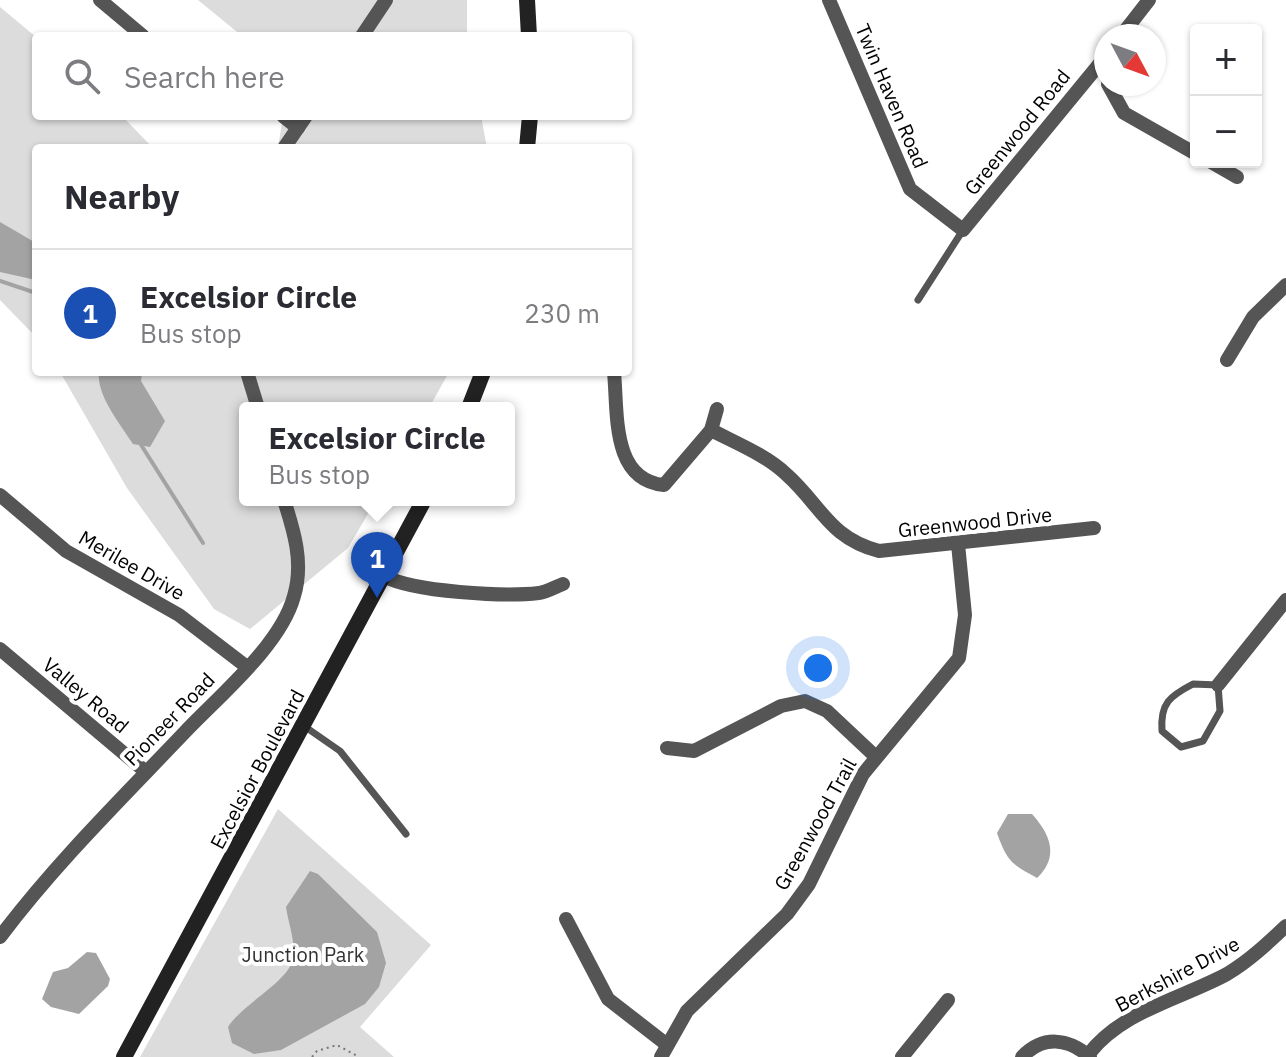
<!DOCTYPE html>
<html lang="en">
<head>
<meta charset="utf-8">
<style>
  body { margin:0; font-family:"IBM Plex Sans",sans-serif; background:#f7f7f7; color:#2b2b33 }
  .controls { position:absolute; right:24px; top:24px; display:grid; overflow:hidden; border-radius:8px; box-shadow:0 2px 6px #0004 }
  .controls button { width:72px; height:72px; display:grid; place-items:center; padding:0; border:0; border-bottom:2px solid #e1e1e2; background:#fff; color:#2b2b33; font:40px sans-serif }
  .compass { position:absolute; left:1094px; top:24px; width:72px; height:72px; border-radius:50%; background:#fff; box-shadow:0 2px 6px #0004; rotate:131deg }
  .you { position:absolute; left:818px; top:668px; width:28px; height:28px; margin:-20px; border:6px solid #fff; border-radius:50%; background:#1a73e8; box-shadow:0 0 0 12px #1a73e833 }
  .badge { display:grid; place-items:center; width:52px; height:52px; border-radius:50%; background:#d93025; color:#fff; font-size:26px; font-weight:700 }
  .pin { position:absolute; translate:-50% -66px; filter:drop-shadow(0 2px 4px #0008) }
  .pin::after { content:''; position:absolute; top:42px; width:28px; height:24px; background:inherit; clip-path:polygon(0 0,100% 0,50% 100%) }
  .popup { position:absolute; left:239px; top:402px; width:276px; height:104px; box-sizing:border-box; display:grid; place-content:center; border-radius:8px; background:#fff; filter:drop-shadow(0 2px 6px #0005); font-size:26px; white-space:nowrap; color:#7c7c81 }
  .popup b { font-size:30px; color:#2b2b33 }
  .popup::after { content:''; position:absolute; left:50%; top:100%; margin-left:-16px; border:16px solid transparent; border-top-color:#fff }
  .list { margin:0; padding:0; list-style:none }
  h2 { display:flex; justify-content:space-between; align-items:center; height:104px; margin:0; padding:0 32px; font-size:34px }
  h2 small { font-size:26px; font-weight:400; color:#7c7c81 }
  .list li { display:grid; grid-template-columns:52px 1fr auto; gap:24px; align-items:center; box-sizing:border-box; height:128px; padding:0 32px; border-top:2px solid #e1e1e2 }
  .list b { display:block; font-size:30px; white-space:nowrap }
  .list p { margin:0; font-size:26px; white-space:nowrap; color:#7c7c81 }
  .list em { font-size:26px; font-style:normal; color:#7c7c81 }
  .icon { flex:none; width:44px; height:44px; fill:none; stroke:currentColor; stroke-width:2; stroke-linecap:round; stroke-linejoin:round }
  .map { position:relative; flex:none; width:1286px; height:1057px; overflow:hidden }
  .search { position:absolute; background:#fff; box-shadow:0 2px 6px #0004; left:32px; top:32px; width:600px; height:88px; display:flex; align-items:center; gap:20px; box-sizing:border-box; padding:0 28px; border-radius:8px; color:#7c7c81; font-size:30px }
  .panel { position:absolute; background:#fff; box-shadow:0 2px 6px #0004; left:32px; top:144px; width:600px; height:232px; border-radius:8px }
  .map>svg:first-child { display:block }
  .green { fill:#dcdcdc }
  .water { fill:#a3a3a3 }
  .lines { fill:none; stroke-linecap:round; stroke-linejoin:round }
  .stream { stroke:#a3a3a3; stroke-width:4 }
  .path { stroke:#777; stroke-width:2; stroke-dasharray:2 4; stroke-linecap:butt }
  .service { stroke:#555; stroke-width:7 }
  .minor { stroke:#555; stroke-width:14 }
  .secondary { stroke:#222; stroke-width:16 }
  .labels { text-anchor:middle; dominant-baseline:central; stroke-width:8; stroke-linejoin:round; paint-order:stroke }
  .street-label { font-size:20px; fill:#000; stroke:#fff }
  .park-label { font-size:20px; fill:#333; stroke:#fff }
</style>
</head>
<body>
<div class="map">
<svg width="1286" height="1057" viewBox="0 0 1286 1057">
  <rect width="100%" height="100%" fill="#fff"/>
  <!-- green -->
  <g class="green">
    <path d="M198,0H467V36H242Z"/>
    <path d="M0,7L36,37V116H122L153,148H36V337L0,300Z"/>
    <path d="M283,116H481L487,148H278Z"/>
    <path d="M60,372H449L429,408H245V500H376L348,548L250,629L214,609L127,488Z"/>
    <path d="M278,809L431,945L360,1027L394,1057H140Z"/>
  </g>
  <!-- water -->
  <g class="water">
    <path d="M0,222L36,243V280L0,272Z"/>
    <path d="M99,372H142L141,381L165,421L150,447L133,444C121,425 96,395 99,372Z"/>
    <path d="M1008,814H1032C1051,835 1059,857 1037,878C1011,864 1007,861 997,833Z"/>
    <path d="M310,871L318,874L377,932L386,963L379,987L365,1004L281,1050L254,1054L232,1043L228,1027C242,1004 290,981 293,958C296,943 288,922 286,907Z"/>
    <path d="M87,952L96,953L110,979L108,986L79,1014L51,1007L42,999L53,972L68,968Z"/>
  </g>
  <g class="lines">
    <!-- stream -->
    <g class="stream">
      <path d="M0,281L36,293"/>
      <path d="M138,440L203,543"/>
    </g>
    <!-- path -->
    <path class="path" d="M312,1057L317,1051L337,1045L359,1057"/>
    <!-- service -->
    <g class="service">
      <path d="M918,300L963,230"/>
      <path d="M1193,684L1218,685L1220,711L1203,741L1181,747L1162,731C1160,703 1170,696 1193,684Z"/>
      <path d="M304,726L340,751L406,834"/>
    </g>
    <!-- minor -->
    <g class="minor">
      <path d="M100,0L143,36"/>
      <path d="M829,0L910,189L963,230L1106,56"/>
      <path d="M362,36L386,0"/>
      <path d="M1121,36L1149,0"/>
      <path d="M1108,84L1124,113L1196,154"/>
      <path d="M283,116L298,128"/>
      <path d="M284,148L306,116"/>
      <path d="M1211,162L1237,177"/>
      <path d="M1227,360L1253,317L1286,285"/>
      <path d="M247,372L258,408"/>
      <path d="M614,372C618,413 611,480 664,485L711,430L717,409"/>
      <path d="M711,430C736,443 766,455 786,474C821,505 829,538 879,551L1094,528"/>
      <path d="M0,495L66,551L179,615L247,667"/>
      <path d="M384,576C413,592 505,597 539,593C547,592 555,587 563,584"/>
      <path d="M0,649L146,772"/>
      <path d="M1218,685L1286,600"/>
      <path d="M667,748L694,751L781,706L805,701L827,711L876,757"/>
      <path d="M566,919L608,999L666,1044"/>
      <path d="M0,937C55,864 121,799 184,733C219,696 281,645 294,596C304,563 294,531 284,500"/>
      <path d="M1088,1055C1121,1011 1181,999 1227,974C1249,961 1268,943 1286,926"/>
      <path d="M661,1057L687,1011L787,914L809,884L863,774L959,658L965,615L958,544"/>
      <path d="M902,1057L948,1000"/>
      <path d="M1022,1057C1043,1035 1068,1038 1090,1057"/>
    </g>
    <!-- secondary -->
    <g class="secondary">
      <path d="M527,0L529,36"/>
      <path d="M527,148L530,116"/>
      <path d="M469,408L483,372"/>
      <path d="M124,1057L424,500"/>
    </g>
  </g>
  <g class="labels">
    <!-- street labels -->
    <g class="street-label">
      <text transform="translate(892 96) rotate(67)">Twin Haven Road</text>
      <text transform="translate(1017 132) rotate(-51)">Greenwood Road</text>
      <text transform="translate(975 522) rotate(-6)">Greenwood Drive</text>
      <text transform="translate(132 565) rotate(30)">Merilee Drive</text>
      <text transform="translate(86 695) rotate(40)">Valley Road</text>
      <text transform="translate(169 719) rotate(-46)">Pioneer Road</text>
      <text transform="translate(257 769) rotate(-62)">Excelsior Boulevard</text>
      <text transform="translate(815 824) rotate(-61)">Greenwood Trail</text>
      <text transform="translate(1177 974) rotate(-28)">Berkshire Drive</text>
    </g>
    <!-- park labels -->
    <g class="park-label">
      <text x="303" y="954">Junction Park</text>
    </g>
  </g>
</svg>
<div class="controls">
<button>+</button>
<button>−</button>
</div>
<svg class="compass" viewBox="-18 -18 36 36"><path d="M0-13l5 13h-10z" fill="#e53935"/><path d="M0 13l5-13h-10z" fill="#7c7c81"/></svg>
<div class="you"></div>
<div class="pin badge" style="left:377px;top:598px;background:#1a4fb4">1</div>
<div class="popup"><b>Excelsior Circle</b>Bus stop</div>
<div class="search"><svg class="icon" aria-label="search" viewBox="0 0 24 24"><circle cx="10" cy="10" r="6"/><path d="M15 15l6 6"/></svg>Search here</div>
<section class="panel">
<h2>Nearby<small></small></h2>
<ul class="list">
<li><span class="badge" style="background:#1a4fb4">1</span><div><b>Excelsior Circle</b><p>Bus stop</p></div><em>230 m</em></li>
</ul>
</section>
</div>
</body>
</html>
